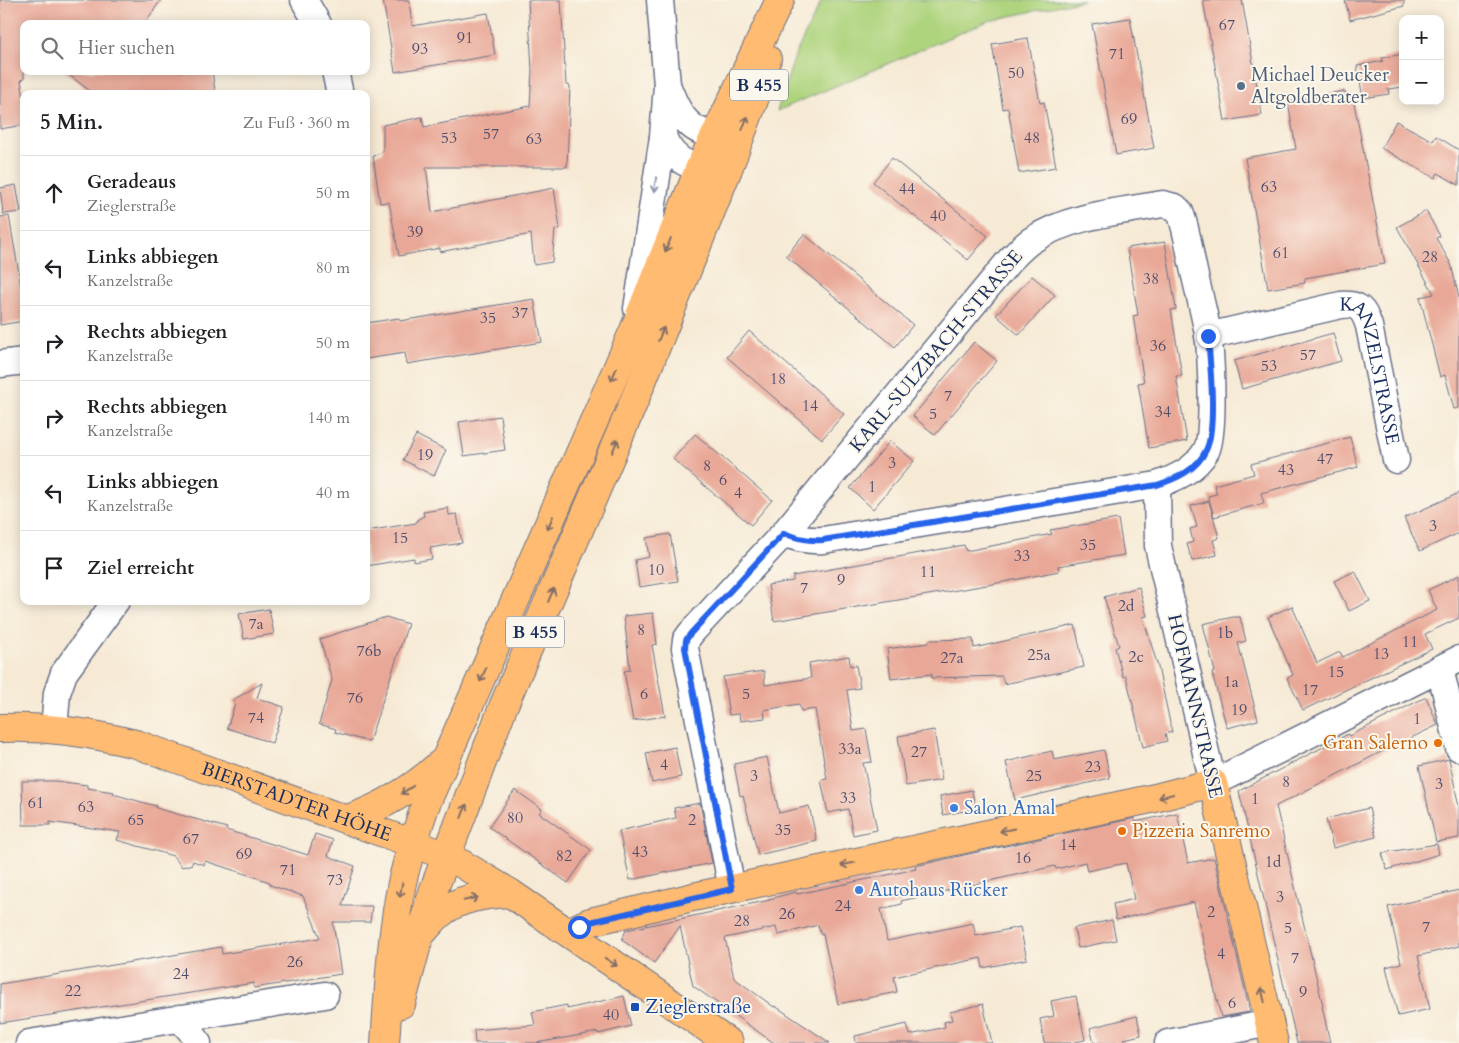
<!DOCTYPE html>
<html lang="de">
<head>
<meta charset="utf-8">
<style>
  body { margin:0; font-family:Cardo,serif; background:#f6f6f6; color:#202124 }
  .controls { position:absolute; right:15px; top:15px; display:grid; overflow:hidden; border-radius:10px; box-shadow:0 2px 12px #0003 }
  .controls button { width:45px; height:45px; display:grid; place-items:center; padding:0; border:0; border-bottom:1px solid #e0e0e0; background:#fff; color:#202124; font:25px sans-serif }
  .stop { position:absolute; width:15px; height:15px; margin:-11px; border:4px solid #2563eb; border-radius:50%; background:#fff }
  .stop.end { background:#2563eb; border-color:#fff; box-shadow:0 1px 5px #0008 }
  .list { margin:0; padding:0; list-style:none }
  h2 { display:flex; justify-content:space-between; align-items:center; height:65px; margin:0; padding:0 20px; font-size:21px }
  h2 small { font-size:16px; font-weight:400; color:#757577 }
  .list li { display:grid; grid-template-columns:32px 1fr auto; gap:15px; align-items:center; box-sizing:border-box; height:75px; padding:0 20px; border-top:1px solid #e0e0e0 }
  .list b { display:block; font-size:19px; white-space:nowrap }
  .list p { margin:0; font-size:16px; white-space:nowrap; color:#757577 }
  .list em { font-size:16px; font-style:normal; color:#757577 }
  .icon { flex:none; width:28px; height:28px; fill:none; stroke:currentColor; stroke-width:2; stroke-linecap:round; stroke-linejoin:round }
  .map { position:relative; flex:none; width:1459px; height:1043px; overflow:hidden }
  .search { position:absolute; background:#fff; box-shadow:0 2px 12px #0003; left:20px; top:20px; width:350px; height:55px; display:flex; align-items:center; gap:12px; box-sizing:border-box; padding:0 18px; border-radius:10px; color:#757577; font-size:19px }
  .panel { position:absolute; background:#fff; box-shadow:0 2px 12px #0003; left:20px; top:90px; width:350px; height:515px; border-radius:10px }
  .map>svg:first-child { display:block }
  .green { fill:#afd47e; stroke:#65826e }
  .building { fill:#e9a897 }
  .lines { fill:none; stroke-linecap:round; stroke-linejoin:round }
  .minor-casing { stroke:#687088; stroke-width:29 }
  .major-casing { stroke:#687088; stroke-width:30 }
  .minor { stroke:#fff; stroke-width:26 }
  .major { stroke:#ffbb71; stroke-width:28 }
  .oneway { stroke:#826e67 }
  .oneway2 { stroke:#8d97ae }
  .route { stroke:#2563eb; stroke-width:6 }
  .service-dot { fill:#5c6f8a; stroke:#fbf7ec; stroke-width:2 }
  .food-dot { fill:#e8710a; stroke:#fbf7ec; stroke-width:2 }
  .shop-dot { fill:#3f7fe0; stroke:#fbf7ec; stroke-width:2 }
  .transit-dot { fill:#1a4fb4; stroke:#fbf7ec; stroke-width:2 }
  .labels { text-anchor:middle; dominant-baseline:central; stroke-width:4; stroke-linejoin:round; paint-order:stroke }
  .number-label { font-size:16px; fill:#4e4d6c }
  .shield { fill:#fbf7ec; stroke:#5e6b89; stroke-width:1 }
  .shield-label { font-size:18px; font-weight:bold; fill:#1b2f5e }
  .service-label { font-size:19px; fill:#4e5e75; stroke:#fbf7ec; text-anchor:start }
  .street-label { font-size:19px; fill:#1b2f5e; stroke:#fbf7ec }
  .food-label { font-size:19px; fill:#c56008; stroke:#fbf7ec; text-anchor:end }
  .shop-label { font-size:19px; fill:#366cbe; stroke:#fbf7ec; text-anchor:start }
  .transit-label { font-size:19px; fill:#164399; stroke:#fbf7ec; text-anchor:start }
</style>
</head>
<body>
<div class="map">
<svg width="1459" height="1043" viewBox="0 0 1459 1043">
  <rect width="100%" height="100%" fill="#fbf7ec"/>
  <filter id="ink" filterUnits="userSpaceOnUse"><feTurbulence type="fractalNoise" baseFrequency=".02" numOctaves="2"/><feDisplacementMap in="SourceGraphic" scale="10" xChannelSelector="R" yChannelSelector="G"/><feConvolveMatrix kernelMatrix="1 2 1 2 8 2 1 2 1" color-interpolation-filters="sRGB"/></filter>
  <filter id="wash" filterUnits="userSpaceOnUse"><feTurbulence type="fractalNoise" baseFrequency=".0096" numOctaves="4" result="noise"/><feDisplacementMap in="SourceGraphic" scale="20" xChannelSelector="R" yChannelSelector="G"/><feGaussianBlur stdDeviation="1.12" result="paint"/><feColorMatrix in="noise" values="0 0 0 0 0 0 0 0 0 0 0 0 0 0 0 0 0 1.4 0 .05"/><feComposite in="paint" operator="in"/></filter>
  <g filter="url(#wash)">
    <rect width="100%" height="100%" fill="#f6ead5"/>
    <!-- green -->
    <path class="green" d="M822,0H1084L988,21L777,111L796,53Z"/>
    <g id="blocks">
      <!-- building -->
      <g class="building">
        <path d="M0,0H161L144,24H24V78L21,81L24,99V125L0,129Z"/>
        <path d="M383,0H409L412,26L488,13L495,55L395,72Z"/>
        <path d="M528,0H561L566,85L570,86L567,167H426L432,212L554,188L560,229L555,230L552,262L534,265L531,234L440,252V248L399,256L389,202L380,203L373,156L383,152V125L422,117L424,127L530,106L532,70Z"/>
        <path d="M1203,0H1242L1262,115L1225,121Z"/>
        <path d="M1345,0H1404V6L1350,20Z"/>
        <path d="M1130,18L1154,148L1116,155L1092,24Z"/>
        <path d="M1028,38L1040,103L1044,102L1056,167L1019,173L1008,108L1003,109L992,44Z"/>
        <path d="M1403,54V87L1388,89L1389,94L1363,98L1357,66L1383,61L1382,58Z"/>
        <path d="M64,71H212L215,91L199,94H94Z"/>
        <path d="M1343,91L1353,97L1385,264L1305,278V283L1268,289L1245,158L1296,149L1288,102Z"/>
        <path d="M1396,121L1433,141L1436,136L1459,150V185L1438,173L1435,178L1381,148Z"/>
        <path d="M892,158L988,236L968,260L873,182Z"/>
        <path d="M16,185L21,212L3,214L0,188Z"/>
        <path d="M1426,211L1440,236L1436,238L1451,264L1459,298V408L1454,409L1445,375L1440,377L1420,297L1434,294L1397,227Z"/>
        <path d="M9,216L21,285L24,284V321L0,325V217Z"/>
        <path d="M804,234L913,325L895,347L786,256Z"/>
        <path d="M1165,242L1176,309L1171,310L1182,376H1176L1187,441L1149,448L1138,383L1144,382L1133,316L1138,315L1127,248Z"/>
        <path d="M1032,276L1055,295L1019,335L996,315Z"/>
        <path d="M534,299L542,342L407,364L405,353L366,359V323L399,318L400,321Z"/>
        <path d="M749,331L844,414L822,439L727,357Z"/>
        <path d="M1333,333L1341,361L1242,389L1234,361Z"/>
        <path d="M974,342L997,361L935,435L913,416Z"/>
        <path d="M500,416L505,450L464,456L459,422Z"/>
        <path d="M695,434L772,500L751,525L673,459Z"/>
        <path d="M416,435L446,450L434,476L403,460Z"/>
        <path d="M1350,437L1358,467L1261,493L1264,503L1214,517L1208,496L1217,494L1214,485L1254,474L1251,464Z"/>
        <path d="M890,441L914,461L873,509L850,488Z"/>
        <path d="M1459,493V533L1420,551L1404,518Z"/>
        <path d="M1209,501L1219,538L1213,540L1217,555L1192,561L1187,544L1193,542L1190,529L1197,527L1191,506Z"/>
        <path d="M448,508L449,515L457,514L462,543L430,548L432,559L414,562V558L366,566V531L416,523L418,519L424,516L423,512Z"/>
        <path d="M1118,519L1124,555L1058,566L1059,571L993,584L774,621L768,585L793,581V576L964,545L966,551L1052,534L1050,530Z"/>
        <path d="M670,534L678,581L639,587L635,560L649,557L646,538Z"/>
        <path d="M1355,571L1370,601L1349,611L1334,581Z"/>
        <path d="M1459,575V618L1425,634L1432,649L1303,710L1287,678L1293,675L1268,617L1292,606L1317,663L1340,652L1343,657L1437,610L1428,590Z"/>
        <path d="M1139,587L1147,616L1143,617L1158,667L1172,732L1165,734L1167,741L1143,747L1126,676L1123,677L1115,648L1119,646L1104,597Z"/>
        <path d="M269,609L274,634L244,639L239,614Z"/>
        <path d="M653,613L657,644L652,645L665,716L633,721L624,671L630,670L624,616Z"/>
        <path d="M386,617L408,624L369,742L335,732L336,729L319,724L332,680L320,639Z"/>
        <path d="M1233,617H1240L1246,641L1238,643L1258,720L1227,728L1212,673L1215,672L1203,624Z"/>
        <path d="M1075,625L1084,667L1004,684L1002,676L931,678L932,674L891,679L887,649L928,643L930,640L973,639L974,648Z"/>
        <path d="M849,656L850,666L856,665L860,688L847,690L853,731L866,729L872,762L863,763L877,830L853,835L848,809L828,813L821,780L827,779L815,709L801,711L799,704L764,710L765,718L740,721L739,714L729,715L723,677L764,671L765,685L811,678L809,663Z"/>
        <path d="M262,683L257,698L284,707L272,743L227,728L235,704L233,700Z"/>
        <path d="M1426,697L1438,725L1377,754L1276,806L1323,1006H1322L1330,1043H1297L1239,791L1348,734L1349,736Z"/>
        <path d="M934,730L942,780L906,786L898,736Z"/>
        <path d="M675,747L681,777L652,783L646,753Z"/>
        <path d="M1104,750L1110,778L1015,800L1006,762L1052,751L1054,760Z"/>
        <path d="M767,757L779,813L809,806L817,841L758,855L743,795L740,796L734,764Z"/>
        <path d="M1449,759L1459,807V838L1436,842L1419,766Z"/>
        <path d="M22,781H55L87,785V788L114,792L113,794L156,806V808L227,828L226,830L308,855L315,834L333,840L328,856L355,866L342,906H372L370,922H333L341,974L254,988V983L0,1023V984L221,947L222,954L320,938L303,896L270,885V882L205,861L204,865L193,861L192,864L182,867L173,856L117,840L120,832L50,822V825H23Z"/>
        <path d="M515,790L542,809L539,813L591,850L568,883L489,827Z"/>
        <path d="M972,790L975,809L943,815L940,796Z"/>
        <path d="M700,803L712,863L630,880L619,831L676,818L674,808Z"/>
        <path d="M1369,808L1376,837L1333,848L1326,819Z"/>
        <path d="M1177,813L1188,863L1214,858L1250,1012L1221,1017L1194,902L1116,920L1113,904L1134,899L1126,863L1087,871L1085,862L1056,869L1055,866L901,901L902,904L881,909L887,941L973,923L976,936L1020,927L1027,959L983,968L981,958L894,977L897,992L838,1004L823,934L821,935L818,925L778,935L776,927L725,938L734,978L774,1007L775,1006L830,1043H774L693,986L680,926L654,963L622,940L626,930L770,900L769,899L796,892L797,894L916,869L915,866L955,857L1135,818V822Z"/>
        <path d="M1437,844L1439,854L1387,870L1382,853Z"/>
        <path d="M1459,890V946L1418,956L1430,1009L1398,1016L1386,967L1401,963L1388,907Z"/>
        <path d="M1112,920L1116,940L1078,948L1074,928Z"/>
        <path d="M624,996L631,1026L598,1034V1032L536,1043H475L474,1030L535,1025L532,1012L567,1005V1009Z"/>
        <path d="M1076,996L1085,1040L1070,1043H1044L1040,1019L1054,1016L1051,1001Z"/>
        <path d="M983,1004L992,1043H856L855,1036L907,1024L910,1035L945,1027L944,1022L952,1020L950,1012Z"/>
        <path d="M1137,1016L1141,1035L1124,1039L1125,1043H1094L1090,1028Z"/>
      </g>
    </g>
  </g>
  <g filter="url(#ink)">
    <use href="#blocks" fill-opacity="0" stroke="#687088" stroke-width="1"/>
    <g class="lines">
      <!-- minor casing -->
      <g class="minor-casing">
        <g id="minor">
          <path d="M304,0L318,24"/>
          <path d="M335,71L340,94"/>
          <path d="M663,137C675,166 698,170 728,169C726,157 723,145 713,137C706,133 698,131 692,126C679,116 673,100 667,85"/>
          <path d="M637,309L663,137L667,85L660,0"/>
          <path id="s1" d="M1208,336L1341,305C1359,303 1364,310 1369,326L1396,460"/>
          <path d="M0,364L24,361"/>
          <path d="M1157,485L1158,546L1213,783L1459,659"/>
          <path d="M1440,669L1459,748"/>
          <path d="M54,729L57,693L64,673L116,601"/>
          <path d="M732,889L685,648L686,640L691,633L784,533C797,539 808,541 823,540L1157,485C1176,478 1195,470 1206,451C1215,435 1211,355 1208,334C1204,312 1198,290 1193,267C1189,249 1187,230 1180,212L1175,207L1163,204C1118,212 1071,215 1032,240C1024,245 1016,254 1009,261L784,533"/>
          <path d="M179,1018L191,1031L198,1043"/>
          <path d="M29,1043L325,995"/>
          <path d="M1168,1043L1270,1023"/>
        </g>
      </g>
      <!-- major casing -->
      <g class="major-casing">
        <g id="major">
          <path id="s2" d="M0,728C48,726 90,733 136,744L439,853L462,864L510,893L729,1043"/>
          <path d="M348,819C382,807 413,789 440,764"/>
          <path d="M422,933C429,925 436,916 445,910C463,897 489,894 510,893"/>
          <path d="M572,934L579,927L590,922L693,897L1155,798L1213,783L1274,1043"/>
          <path d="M401,1004L419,937L434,889L503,707L630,411L728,169L754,100L767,59"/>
          <path d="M385,1043C389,990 391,935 402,883C408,856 417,831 425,806L634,330L700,167L780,0"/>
        </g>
      </g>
      <!-- minor -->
      <use href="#minor" class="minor"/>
      <!-- major -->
      <use href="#major" class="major"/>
    </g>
    <!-- one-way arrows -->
    <defs><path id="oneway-shaft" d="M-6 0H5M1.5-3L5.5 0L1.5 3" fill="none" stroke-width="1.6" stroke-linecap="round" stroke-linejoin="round" transform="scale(1.25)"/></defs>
    <g class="oneway">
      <use href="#oneway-shaft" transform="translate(745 123) rotate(-69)"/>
      <use href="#oneway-shaft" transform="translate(668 245) rotate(112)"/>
      <use href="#oneway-shaft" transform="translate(661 334) rotate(-68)"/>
      <use href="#oneway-shaft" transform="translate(614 374) rotate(113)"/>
      <use href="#oneway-shaft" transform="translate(615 446) rotate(-67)"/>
      <use href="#oneway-shaft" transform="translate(550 523) rotate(113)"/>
      <use href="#oneway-shaft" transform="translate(551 595) rotate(-67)"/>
      <use href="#oneway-shaft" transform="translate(483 675) rotate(114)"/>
      <use href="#oneway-shaft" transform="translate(407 790) rotate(147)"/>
      <use href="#oneway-shaft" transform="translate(1166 796) rotate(165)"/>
      <use href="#oneway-shaft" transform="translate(464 811) rotate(-69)"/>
      <use href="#oneway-shaft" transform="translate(1007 830) rotate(168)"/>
      <use href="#oneway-shaft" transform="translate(848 864) rotate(168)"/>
      <use href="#oneway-shaft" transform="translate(401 890) rotate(100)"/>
      <use href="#oneway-shaft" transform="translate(471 899) rotate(-13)"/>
      <use href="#oneway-shaft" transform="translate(611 962) rotate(34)"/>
      <use href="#oneway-shaft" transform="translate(1263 995) rotate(-103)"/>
    </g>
    <use class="oneway2" href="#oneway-shaft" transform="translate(655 185) rotate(99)"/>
  </g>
  <g class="lines" filter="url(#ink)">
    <!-- route -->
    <path class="route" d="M579,927L590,922L732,889L685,648L686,640L691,633L784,533C797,539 808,541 823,540L1157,485C1176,479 1197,470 1206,450C1217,429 1210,362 1208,336"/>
  </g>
  <!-- markers -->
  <circle class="service-dot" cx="1241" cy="86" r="5"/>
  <g class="food-dot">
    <circle cx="1438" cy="743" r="5"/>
    <circle cx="1122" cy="831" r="5"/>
  </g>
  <g class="shop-dot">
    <circle cx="954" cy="808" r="5"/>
    <circle cx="859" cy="890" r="5"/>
  </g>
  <rect class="transit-dot" x="630" y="1002" width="10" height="10" rx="2.5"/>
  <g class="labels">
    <!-- number labels -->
    <g class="number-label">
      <text x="1227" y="25">67</text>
      <text x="465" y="38">91</text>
      <text x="420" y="49">93</text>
      <text x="1117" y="54">71</text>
      <text x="1016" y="73">50</text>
      <text x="1129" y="119">69</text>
      <text x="491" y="134">57</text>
      <text x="449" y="138">53</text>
      <text x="1032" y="138">48</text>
      <text x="534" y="139">63</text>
      <text x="1269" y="187">63</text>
      <text x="907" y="189">44</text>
      <text x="938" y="216">40</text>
      <text x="415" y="232">39</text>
      <text x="1281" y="253">61</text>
      <text x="1430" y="257">28</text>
      <text x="1151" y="279">38</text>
      <text x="520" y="313">37</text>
      <text x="488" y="318">35</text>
      <text x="1158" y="346">36</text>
      <text x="1308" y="355">57</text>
      <text x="1269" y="366">53</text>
      <text x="778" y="379">18</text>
      <text x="948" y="396">7</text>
      <text x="810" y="406">14</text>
      <text x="1163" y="412">34</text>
      <text x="933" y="414">5</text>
      <text x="425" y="455">19</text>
      <text x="1325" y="459">47</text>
      <text x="892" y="463">3</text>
      <text x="707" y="466">8</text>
      <text x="1286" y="470">43</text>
      <text x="723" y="480">6</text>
      <text x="872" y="487">1</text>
      <text x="738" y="493">4</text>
      <text x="1433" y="526">3</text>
      <text x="400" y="538">15</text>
      <text x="1088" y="545">35</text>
      <text x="1022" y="556">33</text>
      <text x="656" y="570">10</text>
      <text x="928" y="572">11</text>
      <text x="841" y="580">9</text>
      <text x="804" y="588">7</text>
      <text x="1126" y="606">2d</text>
      <text x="256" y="624">7a</text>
      <text x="641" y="630">8</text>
      <text x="1225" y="633">1b</text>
      <text x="1410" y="642">11</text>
      <text x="369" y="651">76b</text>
      <text x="1381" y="654">13</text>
      <text x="1039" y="655">25a</text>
      <text x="1136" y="657">2c</text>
      <text x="952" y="658">27a</text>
      <text x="1336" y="672">15</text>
      <text x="1231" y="682">1a</text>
      <text x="1310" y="690">17</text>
      <text x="644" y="694">6</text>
      <text x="746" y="694">5</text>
      <text x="355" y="698">76</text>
      <text x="1239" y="710">19</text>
      <text x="256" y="718">74</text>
      <text x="1417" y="719">1</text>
      <text x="850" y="749">33a</text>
      <text x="919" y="752">27</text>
      <text x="664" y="765">4</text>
      <text x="1093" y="767">23</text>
      <text x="754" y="776">3</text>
      <text x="1034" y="776">25</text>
      <text x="1286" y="782">8</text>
      <text x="1439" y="784">3</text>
      <text x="848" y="798">33</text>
      <text x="1255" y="799">1</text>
      <text x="36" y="803">61</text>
      <text x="86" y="807">63</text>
      <text x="515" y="818">80</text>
      <text x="136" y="820">65</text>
      <text x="692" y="820">2</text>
      <text x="783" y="830">35</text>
      <text x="191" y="839">67</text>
      <text x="1068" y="845">14</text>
      <text x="640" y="852">43</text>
      <text x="244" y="854">69</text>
      <text x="564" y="856">82</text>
      <text x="1023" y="858">16</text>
      <text x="1273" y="862">1d</text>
      <text x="288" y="870">71</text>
      <text x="335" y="880">73</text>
      <text x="1280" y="897">3</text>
      <text x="843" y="906">24</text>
      <text x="1211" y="912">2</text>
      <text x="787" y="914">26</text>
      <text x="742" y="921">28</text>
      <text x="1426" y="927">7</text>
      <text x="1288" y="928">5</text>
      <text x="1221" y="954">4</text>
      <text x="1295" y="958">7</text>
      <text x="295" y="962">26</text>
      <text x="181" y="974">24</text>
      <text x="73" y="991">22</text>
      <text x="1303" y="992">9</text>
      <text x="1232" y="1003">6</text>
      <text x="611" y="1015">40</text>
    </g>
    <!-- shield labels -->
    <g class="shield">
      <rect x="730" y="69.5" width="58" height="31" rx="4"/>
      <rect x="506" y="616.5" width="58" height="31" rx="4"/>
    </g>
    <g class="shield-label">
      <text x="759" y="85">B 455</text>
      <text x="535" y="632">B 455</text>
    </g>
    <!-- service labels -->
    <g class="service-label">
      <text x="1251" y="75">Michael Deucker<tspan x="1251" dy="22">Altgoldberater</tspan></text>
    </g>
    <!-- street labels -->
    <g class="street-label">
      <text transform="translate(936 351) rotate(-50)">KARL-SULZBACH-STRASSE</text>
      <text stroke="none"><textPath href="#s1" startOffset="216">KANZELSTRASSE</textPath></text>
      <text transform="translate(1195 706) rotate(77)">HOFMANNSTRASSE</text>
      <text stroke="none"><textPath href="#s2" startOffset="308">BIERSTADTER HÖHE</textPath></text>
    </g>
    <!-- food labels -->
    <g class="food-label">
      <text x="1428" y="743">Gran Salerno</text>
      <text x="1132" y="831" text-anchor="start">Pizzeria Sanremo</text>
    </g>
    <!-- shop labels -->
    <g class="shop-label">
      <text x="964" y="808">Salon Amal</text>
      <text x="869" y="890">Autohaus Rücker</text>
    </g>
    <!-- transit labels -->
    <g class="transit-label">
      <text x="645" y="1007">Zieglerstraße</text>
    </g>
  </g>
</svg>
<div class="controls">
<button>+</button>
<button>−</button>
</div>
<div class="stop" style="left:579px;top:927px"></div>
<div class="stop end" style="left:1208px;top:336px"></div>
<div class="search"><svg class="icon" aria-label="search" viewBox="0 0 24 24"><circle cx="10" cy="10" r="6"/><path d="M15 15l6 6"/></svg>Hier suchen</div>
<section class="panel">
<h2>5 Min.<small>Zu Fuß · 360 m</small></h2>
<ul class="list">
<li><svg class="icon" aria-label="ahead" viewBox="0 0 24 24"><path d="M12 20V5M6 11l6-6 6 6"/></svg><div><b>Geradeaus</b><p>Zieglerstraße</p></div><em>50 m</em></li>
<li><svg class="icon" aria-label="left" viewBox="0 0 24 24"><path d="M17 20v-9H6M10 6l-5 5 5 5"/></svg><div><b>Links abbiegen</b><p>Kanzelstraße</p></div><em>80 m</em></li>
<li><svg class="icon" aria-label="right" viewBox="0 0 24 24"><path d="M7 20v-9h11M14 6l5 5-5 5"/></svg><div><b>Rechts abbiegen</b><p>Kanzelstraße</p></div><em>50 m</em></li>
<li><svg class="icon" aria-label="right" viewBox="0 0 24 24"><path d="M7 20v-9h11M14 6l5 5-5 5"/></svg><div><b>Rechts abbiegen</b><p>Kanzelstraße</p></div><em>140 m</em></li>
<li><svg class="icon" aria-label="left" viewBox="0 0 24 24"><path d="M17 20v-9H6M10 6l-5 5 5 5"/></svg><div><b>Links abbiegen</b><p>Kanzelstraße</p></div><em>40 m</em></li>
<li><svg class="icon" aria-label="arrive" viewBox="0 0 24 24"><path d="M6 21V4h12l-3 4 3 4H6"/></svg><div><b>Ziel erreicht</b></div></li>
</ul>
</section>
</div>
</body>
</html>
